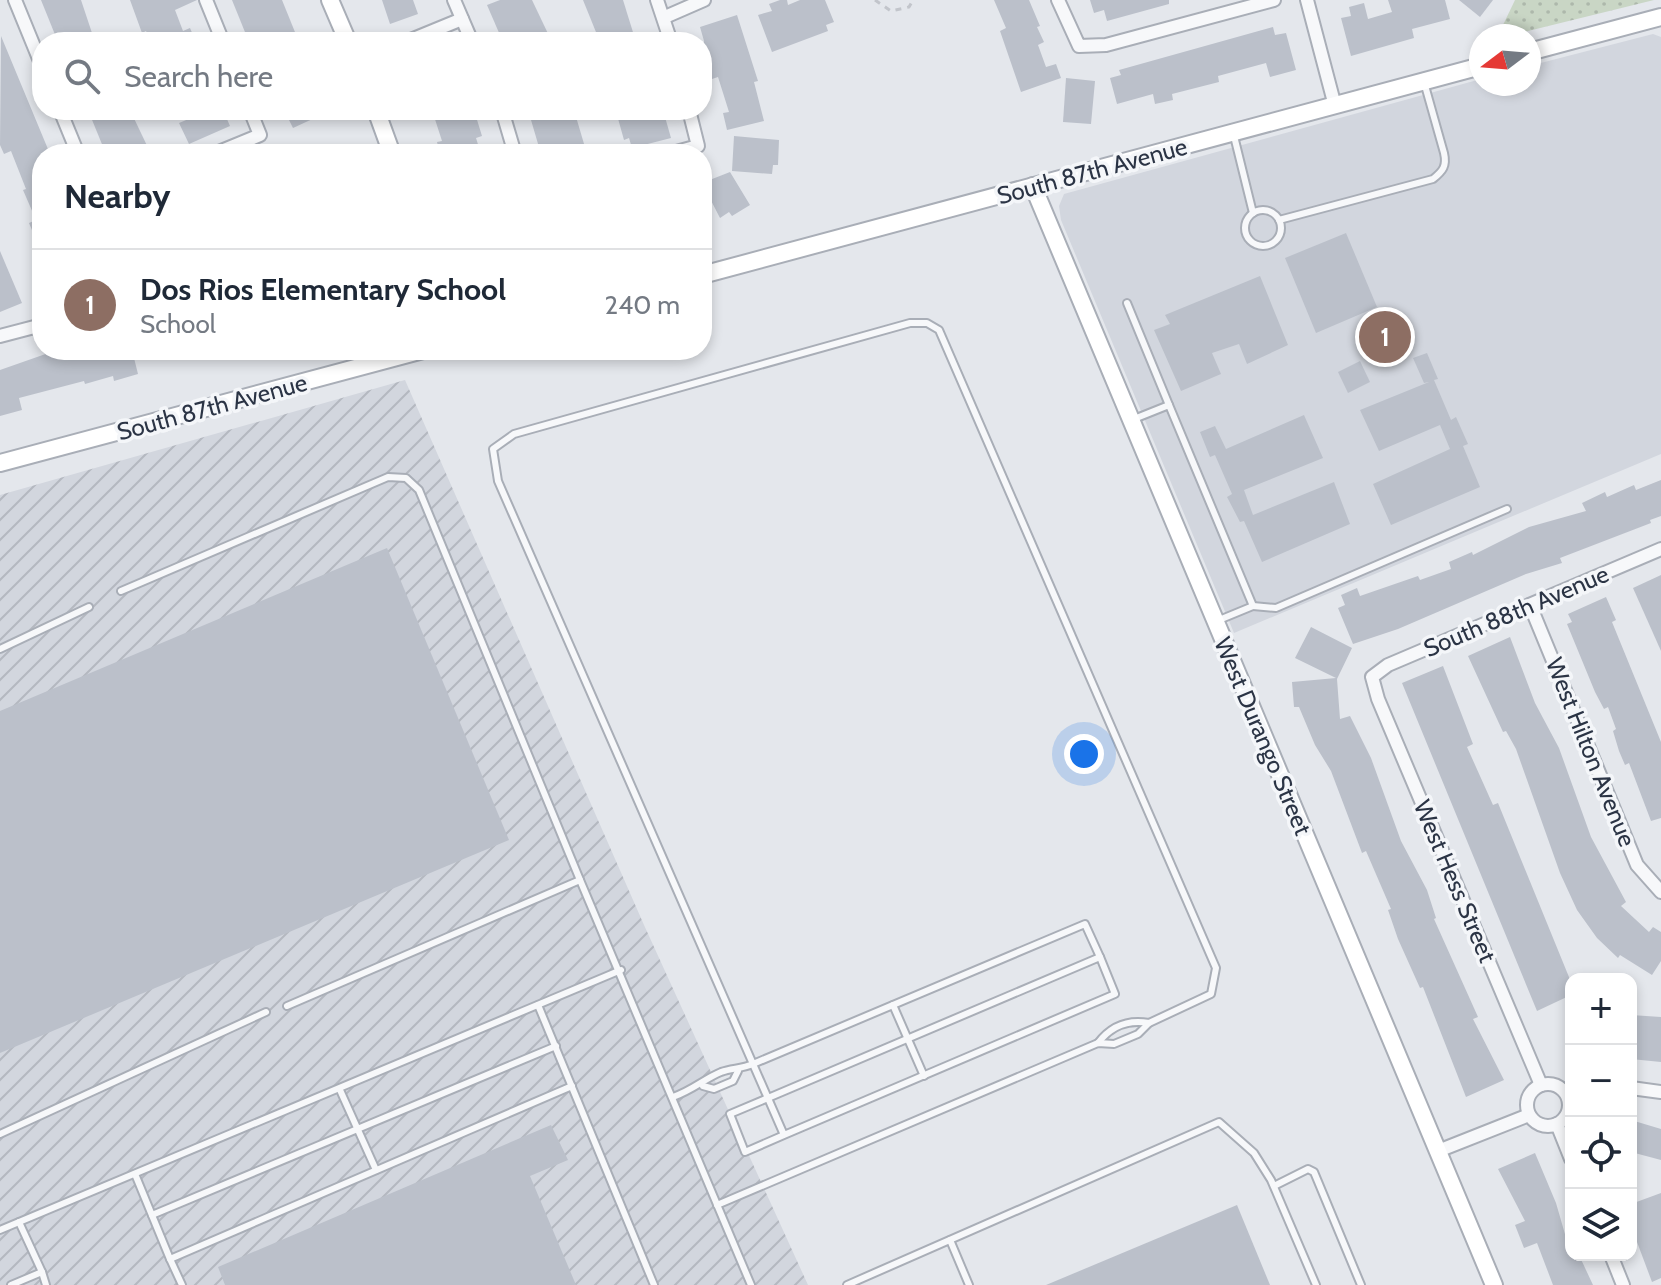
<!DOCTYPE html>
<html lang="en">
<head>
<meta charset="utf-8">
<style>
  body { margin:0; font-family:Cabin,sans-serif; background:#f6f6f7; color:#1f2937 }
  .controls { position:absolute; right:24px; bottom:24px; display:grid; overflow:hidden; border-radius:16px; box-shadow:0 4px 12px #0003 }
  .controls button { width:72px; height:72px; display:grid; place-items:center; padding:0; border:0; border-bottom:2px solid #e0e1e3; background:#fff; color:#1f2937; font:40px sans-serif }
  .compass { position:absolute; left:1469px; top:24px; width:72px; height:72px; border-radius:50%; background:#fff; box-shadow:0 4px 12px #0003; rotate:254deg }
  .you { position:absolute; left:1084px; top:754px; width:28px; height:28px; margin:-20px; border:6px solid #fff; border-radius:50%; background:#1a73e8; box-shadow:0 0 0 12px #1a73e833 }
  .badge { display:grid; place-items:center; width:52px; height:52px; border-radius:50%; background:#111827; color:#fff; font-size:26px; font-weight:700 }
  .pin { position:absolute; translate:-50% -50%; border:4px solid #fff; box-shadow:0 2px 8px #0006 }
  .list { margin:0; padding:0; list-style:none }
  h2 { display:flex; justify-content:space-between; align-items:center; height:104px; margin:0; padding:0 32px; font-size:34px }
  h2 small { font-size:26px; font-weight:400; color:#747a83 }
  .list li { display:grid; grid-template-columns:52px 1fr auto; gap:24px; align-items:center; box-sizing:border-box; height:112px; padding:0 32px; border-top:2px solid #e0e1e3 }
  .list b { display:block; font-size:30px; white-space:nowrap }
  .list p { margin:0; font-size:26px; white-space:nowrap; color:#747a83 }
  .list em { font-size:26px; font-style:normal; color:#747a83 }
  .icon { flex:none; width:44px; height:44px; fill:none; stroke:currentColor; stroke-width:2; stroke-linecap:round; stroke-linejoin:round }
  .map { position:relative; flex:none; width:1661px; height:1285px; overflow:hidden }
  .search { position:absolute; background:#fff; box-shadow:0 4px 12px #0003; left:32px; top:32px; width:680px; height:88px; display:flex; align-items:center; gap:20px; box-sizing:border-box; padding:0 28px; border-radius:32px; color:#747a83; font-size:30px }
  .panel { position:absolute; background:#fff; box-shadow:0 4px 12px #0003; left:32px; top:144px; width:680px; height:216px; border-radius:32px }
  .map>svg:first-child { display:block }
  .built { fill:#d2d6de }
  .industrial { fill:url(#industrial-furrows) }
  .park { fill:url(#park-dots) }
  .building { fill:#bbc0ca }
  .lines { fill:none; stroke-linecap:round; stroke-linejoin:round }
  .lane-casing { stroke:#a9aeb7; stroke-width:10 }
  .street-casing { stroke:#a9aeb7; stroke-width:16 }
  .secondary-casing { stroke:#a9aeb7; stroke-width:20 }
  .path { stroke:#c2c5cb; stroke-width:3; stroke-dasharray:6 6; stroke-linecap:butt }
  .lane { stroke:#f7f8fa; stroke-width:6 }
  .street { stroke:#f7f8fa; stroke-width:12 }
  .secondary { stroke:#fff; stroke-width:16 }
  .labels { text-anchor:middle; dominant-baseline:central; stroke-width:7; stroke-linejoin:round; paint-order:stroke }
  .street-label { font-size:24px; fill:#2b3445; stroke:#f4f6f9 }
</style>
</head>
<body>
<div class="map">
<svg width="1661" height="1285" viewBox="0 0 1661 1285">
  <defs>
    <pattern id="industrial-furrows" width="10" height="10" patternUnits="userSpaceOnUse" patternTransform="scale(2)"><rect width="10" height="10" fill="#d2d6de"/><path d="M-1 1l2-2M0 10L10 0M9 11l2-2" fill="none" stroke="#b4b8c0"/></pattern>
    <pattern id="park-dots" width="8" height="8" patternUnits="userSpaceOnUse" patternTransform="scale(2)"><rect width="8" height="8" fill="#c9d6c5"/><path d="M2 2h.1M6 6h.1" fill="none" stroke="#adb8ab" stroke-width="1.8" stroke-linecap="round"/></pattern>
  </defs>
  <rect width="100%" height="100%" fill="#e4e7ec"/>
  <!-- built -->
  <path class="built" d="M1653,34L1661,37V454L1234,633L1061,220L1059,206L1064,194L1481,79V84H1529V66Z"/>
  <!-- industrial -->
  <path class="industrial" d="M405,380L644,925L808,1285H0V495Z"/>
  <!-- park -->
  <path class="park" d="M1515,0H1654L1508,36L1503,25Z"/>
  <!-- building -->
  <g class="building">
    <path d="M41,0H81L95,42H58Z"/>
    <path d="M130,0H197L175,10L183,31L190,28L196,42H151L146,31L142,33Z"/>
    <path d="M232,0H282L299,42H249Z"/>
    <path d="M382,0H413L418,14L390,24Z"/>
    <path d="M500,0H532L552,42H503L487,5Z"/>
    <path d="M583,0H623L636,42H600Z"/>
    <path d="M780,0H787L788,5L800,0H825L834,22L826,25L828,31L772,52L758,15L772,11L769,4Z"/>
    <path d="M994,0H1029L1040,26L1037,27L1044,42L1038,45L1046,67L1056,64L1061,78L1021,92L1000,31L1006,28Z"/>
    <path d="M1090,0H1169V4L1107,21L1104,10L1094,13Z"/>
    <path d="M1388,0H1445L1450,19L1412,29L1414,38L1351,56L1341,18L1351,16L1349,7L1364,3L1368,19L1392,12Z"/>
    <path d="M1459,0H1493L1480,17Z"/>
    <path d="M737,15L758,81L754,82L764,121L727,130L723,113L729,112L718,77L712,79L705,58L702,59L704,41L700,27Z"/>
    <path d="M1273,27L1275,35L1286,33L1296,70L1270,77L1266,63L1218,76L1219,82L1172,94L1173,100L1155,104L1153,94L1117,104L1110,78L1121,75L1119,70Z"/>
    <path d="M1,36L50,154H42V254L29,223L36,220L23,190L26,189L11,151L4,154L0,145Z"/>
    <path d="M1066,78L1095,81L1091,124L1063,122Z"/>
    <path d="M88,110H130L151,154H106Z"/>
    <path d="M188,110H223L230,126L189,144L179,123L191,118Z"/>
    <path d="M284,110H332L293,128Z"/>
    <path d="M432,110H474L482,136L476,138L481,154H440L437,142L442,141Z"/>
    <path d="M534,110H574L587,154H541L531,120L536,118Z"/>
    <path d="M637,110H663L671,138L632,148L629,138L624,140L617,115Z"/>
    <path d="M734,136L779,140L778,165H773L772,174L732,171Z"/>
    <path d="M730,172L750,205L732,216L729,212L720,218L702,183Z"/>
    <path d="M1346,233L1377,307L1316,333L1285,258Z"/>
    <path d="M0,251L22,303L0,312Z"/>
    <path d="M1260,276L1288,345L1247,364L1239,344L1212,353L1221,374L1181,391L1154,330L1170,324L1165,315Z"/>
    <path d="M57,350H132L138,374L114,381L113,376L85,384L84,381L19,398L22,410L0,416V370Z"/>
    <path d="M1427,353L1438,379L1434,380L1451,420L1456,417L1468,444L1463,446L1480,487L1391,525L1373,484L1450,449L1440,425L1379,451L1360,410L1429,382L1424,383L1413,358Z"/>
    <path d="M1360,361L1370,382L1348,393L1338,372Z"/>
    <path d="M1304,415L1323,458L1244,490L1253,515L1334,482L1350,524L1262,562L1244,521L1240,522L1227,497L1232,494L1215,455L1210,457L1200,432L1215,426L1226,449Z"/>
    <path d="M1661,480V516L1650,520L1651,523L1560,558L1562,563L1526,574L1398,629L1353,644L1338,608L1345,605L1341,595L1357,588L1360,596L1418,576L1420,580L1451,569L1449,562L1472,552L1473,555L1529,527L1586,511L1582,503L1605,492L1607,497L1634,485L1636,490Z"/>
    <path d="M387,548L509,840L0,1053V711Z"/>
    <path d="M1661,575V651L1633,588Z"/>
    <path d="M1606,597L1616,620L1612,622L1661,742V818L1651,821L1629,763L1625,765L1619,751L1613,731L1616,729L1608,707L1604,709L1595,692L1567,624L1572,622L1568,614Z"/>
    <path d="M1311,627L1352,648L1337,679L1340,719L1350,716L1371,758L1401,841L1427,890L1436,918L1434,919L1478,1017L1473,1019L1504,1080L1466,1097L1423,987L1420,988L1398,939L1388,910L1391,909L1366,851L1362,853L1331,771L1315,745L1299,707H1294L1292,682L1336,678L1295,658Z"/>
    <path d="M1510,637L1535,703L1559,748L1591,837L1626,902L1621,906L1649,932L1653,927L1661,932V961L1652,975L1620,955L1618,958L1597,938L1577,910L1560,873L1516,749L1506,731L1503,732L1468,656Z"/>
    <path d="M1443,666L1473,744L1467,747L1493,805L1498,803L1571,982V995L1537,1011L1402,683Z"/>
    <path d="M1631,1015L1661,1017V1062L1631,1059Z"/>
    <path d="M1631,1120L1661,1129V1160L1631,1152Z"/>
    <path d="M551,1125L568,1160L530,1176L576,1285H225L218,1267Z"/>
    <path d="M1535,1153L1556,1203L1571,1255H1579L1593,1285H1553L1537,1243L1524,1248L1515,1225L1525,1221L1498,1169Z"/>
    <path d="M1661,1193V1278L1652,1282L1631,1226V1204Z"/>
    <path d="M1237,1205L1270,1285H1046Z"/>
  </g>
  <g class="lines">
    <!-- lane casing -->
    <g class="lane-casing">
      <g id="lane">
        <path d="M1234,136L1253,213"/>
        <circle cx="1263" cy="228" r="18"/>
        <path d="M1279,220L1433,179C1443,171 1447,166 1444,153L1424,82"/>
        <path d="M1127,303L1169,405"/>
        <path d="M1134,419L1169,405L1253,606L1219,620"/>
        <path d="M121,591L388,477L406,478L419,490L580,880"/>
        <path d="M1253,606L1276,608L1507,509"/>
        <path d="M0,649L89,607"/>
        <path d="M538,1005L654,1285"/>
        <path d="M893,1005L924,1076"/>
        <path d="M287,1006L580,880L751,1285"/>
        <path d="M1098,1043C1111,1026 1127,1019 1149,1023"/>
        <path d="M703,1086L714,1089L733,1081L738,1071"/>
        <path d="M340,1090L376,1170"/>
        <path d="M673,1097C693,1090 704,1079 721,1072C732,1068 741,1069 753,1064L784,1135L745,1152L730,1114L768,1098L1100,957L1115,994L784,1135"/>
        <path d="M0,1134L266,1012"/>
        <path d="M135,1174L170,1259L572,1086"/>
        <path d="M1274,1186L1308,1169L1314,1172L1361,1285"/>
        <path d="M717,1205L1098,1043L1114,1044L1138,1034L1149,1023L1211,994L1216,968L939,330L927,323H910L514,434L493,449L498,481L753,1064L1085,924L1100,957"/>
        <path d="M152,1215L556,1046"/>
        <path d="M0,1230L621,970"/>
        <path d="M950,1240L969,1285"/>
        <path d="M170,1259L182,1285"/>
        <path d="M42,1272L46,1285"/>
        <path d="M11,1285L42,1272L19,1222"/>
        <path d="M847,1285L1219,1122L1254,1153L1271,1180L1316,1285"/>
      </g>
    </g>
    <!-- street casing -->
    <g class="street-casing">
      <g id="street">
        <path d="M15,0L42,66"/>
        <path d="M206,0L223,42"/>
        <path d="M454,0L472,42"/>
        <path d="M657,0L671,42"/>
        <path d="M1058,0L1079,46L1106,45L1274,0"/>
        <path d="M1307,0L1335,106"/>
        <path d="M665,17L704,0"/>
        <path d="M406,42L462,19"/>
        <path d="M60,110L78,154"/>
        <path d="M502,110L515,154"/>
        <path d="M214,154L260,135L250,110"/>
        <path d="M669,154L698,146L689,110"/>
        <path d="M0,336L42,325"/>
        <path d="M1530,605L1637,865L1661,892"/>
        <circle cx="1548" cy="1105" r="21"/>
        <path d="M1541,1085L1378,699L1372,677L1388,665L1661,549"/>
        <path d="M1631,1088L1661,1092"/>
        <path d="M1557,1124L1571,1159"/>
        <path d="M1438,1151L1529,1115"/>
        <path d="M1611,1255L1623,1285"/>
      </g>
    </g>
    <!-- secondary casing -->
    <g class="secondary-casing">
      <g id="secondary">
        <path d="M330,0L348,42"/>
        <path d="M1529,52L1661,17"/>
        <path d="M376,110L392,154"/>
        <path d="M1033,186L1494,1285"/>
        <path d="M702,275L1481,66"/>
        <path d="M0,463L423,350"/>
      </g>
    </g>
    <!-- path -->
    <path class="path" d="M875,0L891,11L909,7L913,0"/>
    <!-- lane -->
    <use href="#lane" class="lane"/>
    <!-- street -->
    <use href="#street" class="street"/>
    <!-- secondary -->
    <use href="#secondary" class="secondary"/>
  </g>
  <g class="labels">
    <!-- street labels -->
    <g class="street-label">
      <text transform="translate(1092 171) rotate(-15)">South 87th Avenue</text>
      <text transform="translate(212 407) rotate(-15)">South 87th Avenue</text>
      <text transform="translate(1516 611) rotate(-23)">South 88th Avenue</text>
      <text transform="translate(1263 736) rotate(67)">West Durango Street</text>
      <text transform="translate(1591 752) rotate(68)">West Hilton Avenue</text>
      <text transform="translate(1455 881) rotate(67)">West Hess Street</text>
    </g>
  </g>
</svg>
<div class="controls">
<button>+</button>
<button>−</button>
<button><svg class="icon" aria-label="locate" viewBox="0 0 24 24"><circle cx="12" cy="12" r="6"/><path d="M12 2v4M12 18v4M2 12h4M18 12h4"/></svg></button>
<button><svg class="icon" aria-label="layers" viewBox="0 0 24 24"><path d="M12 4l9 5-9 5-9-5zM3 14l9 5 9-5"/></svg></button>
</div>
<svg class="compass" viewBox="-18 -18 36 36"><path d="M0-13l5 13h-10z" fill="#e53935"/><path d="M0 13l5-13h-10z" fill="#747a83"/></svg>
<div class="you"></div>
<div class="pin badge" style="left:1385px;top:337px;background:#8d6e63">1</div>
<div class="search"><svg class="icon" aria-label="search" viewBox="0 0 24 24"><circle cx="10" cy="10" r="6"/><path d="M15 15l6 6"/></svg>Search here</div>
<section class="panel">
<h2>Nearby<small></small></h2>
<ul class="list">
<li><span class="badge" style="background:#8d6e63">1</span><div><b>Dos Rios Elementary School</b><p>School</p></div><em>240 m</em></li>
</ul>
</section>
</div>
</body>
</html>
